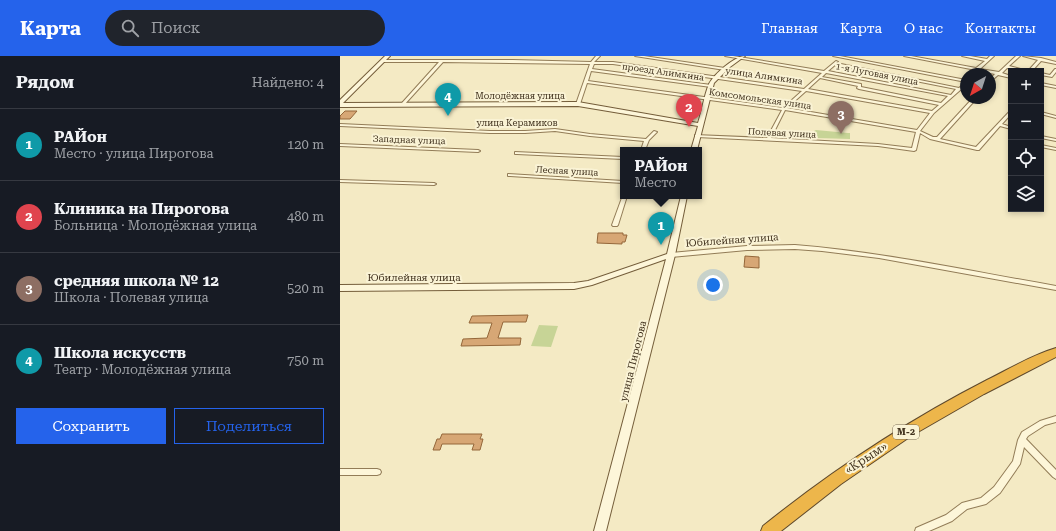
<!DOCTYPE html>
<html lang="ru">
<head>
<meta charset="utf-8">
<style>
  body { margin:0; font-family:"Roboto Serif",serif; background:#20242c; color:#f1f3f6 }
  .controls { position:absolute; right:12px; top:12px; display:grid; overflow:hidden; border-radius:0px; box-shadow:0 2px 6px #0003 }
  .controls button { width:36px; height:36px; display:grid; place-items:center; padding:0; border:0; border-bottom:1px solid #363941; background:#171b24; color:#f1f3f6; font:20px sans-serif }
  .compass { position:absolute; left:620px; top:12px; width:36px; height:36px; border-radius:50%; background:#171b24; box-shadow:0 2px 6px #0003; rotate:219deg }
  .you { position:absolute; left:373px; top:229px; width:14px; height:14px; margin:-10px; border:3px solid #fff; border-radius:50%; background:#1a73e8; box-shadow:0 0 0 6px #1a73e833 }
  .badge { display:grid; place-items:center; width:26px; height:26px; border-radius:50%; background:#2563eb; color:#fff; font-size:13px; font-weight:700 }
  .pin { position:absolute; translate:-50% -33px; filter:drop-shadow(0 1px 2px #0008) }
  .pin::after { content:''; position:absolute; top:21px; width:14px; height:12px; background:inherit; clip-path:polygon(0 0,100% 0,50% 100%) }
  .popup { position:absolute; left:280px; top:91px; width:82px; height:52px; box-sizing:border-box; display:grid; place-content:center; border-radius:0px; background:#171b24; filter:drop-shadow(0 1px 3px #0005); font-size:13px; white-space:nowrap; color:#9ea1a6 }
  .popup b { font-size:15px; color:#f1f3f6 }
  .popup::after { content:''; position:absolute; left:50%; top:100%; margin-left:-8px; border:8px solid transparent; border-top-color:#171b24 }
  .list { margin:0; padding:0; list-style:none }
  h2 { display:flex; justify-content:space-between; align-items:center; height:52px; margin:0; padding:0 16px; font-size:17px }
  h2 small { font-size:13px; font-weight:400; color:#9ea1a6 }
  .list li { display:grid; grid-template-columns:26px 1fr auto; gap:12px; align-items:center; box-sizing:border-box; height:72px; padding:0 16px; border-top:1px solid #363941 }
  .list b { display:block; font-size:15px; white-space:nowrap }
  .list p { margin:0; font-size:13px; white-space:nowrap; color:#9ea1a6 }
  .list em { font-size:13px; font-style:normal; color:#9ea1a6 }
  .actions { display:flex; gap:8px; padding:12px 16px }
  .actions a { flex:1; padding:9px 0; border:1px solid #2563eb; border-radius:0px; text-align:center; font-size:14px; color:#2563eb }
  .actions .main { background:#2563eb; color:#fff }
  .icon { flex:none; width:22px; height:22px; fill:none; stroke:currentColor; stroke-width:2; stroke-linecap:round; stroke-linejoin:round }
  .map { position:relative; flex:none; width:716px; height:475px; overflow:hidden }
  header { display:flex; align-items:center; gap:24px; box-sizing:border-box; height:56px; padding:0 20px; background:#2563eb; color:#fff }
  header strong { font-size:19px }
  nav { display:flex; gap:22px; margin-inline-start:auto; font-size:14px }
  .search { width:280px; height:36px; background:#20242c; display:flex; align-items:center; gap:10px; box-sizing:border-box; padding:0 14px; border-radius:22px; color:#9ea1a6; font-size:15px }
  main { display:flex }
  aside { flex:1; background:#171b24 }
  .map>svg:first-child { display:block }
  .green { fill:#c7d496 }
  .building { fill:#d7a775; stroke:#94673a }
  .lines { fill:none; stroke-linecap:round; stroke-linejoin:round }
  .street-casing { stroke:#927c57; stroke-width:2 }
  .secondary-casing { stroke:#745d3a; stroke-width:2 }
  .highway-casing { stroke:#5f492c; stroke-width:2 }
  .street { fill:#fdf6d9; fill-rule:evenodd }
  .secondary { fill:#fdf6d9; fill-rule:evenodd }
  .highway { fill:#edb64b; fill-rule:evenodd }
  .labels { text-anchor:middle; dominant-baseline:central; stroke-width:4; stroke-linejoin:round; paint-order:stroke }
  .far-street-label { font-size:9px; fill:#40311d; stroke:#faf3d5 }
  .shield { fill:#faf3d5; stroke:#786b54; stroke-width:1 }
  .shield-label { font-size:9px; font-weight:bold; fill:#40311d }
  .street-label { font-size:10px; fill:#40311d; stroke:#faf3d5 }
  .near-street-label { font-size:12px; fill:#40311d; stroke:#faf3d5 }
</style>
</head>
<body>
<header>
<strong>Карта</strong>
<div class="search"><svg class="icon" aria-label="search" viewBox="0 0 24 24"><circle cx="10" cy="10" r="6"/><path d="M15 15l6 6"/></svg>Поиск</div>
<nav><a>Главная</a><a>Карта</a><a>О нас</a><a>Контакты</a></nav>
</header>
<main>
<aside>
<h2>Рядом<small>Найдено: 4</small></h2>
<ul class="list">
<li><span class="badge" style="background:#0f9aa8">1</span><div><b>РАЙон</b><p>Место · улица Пирогова</p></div><em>120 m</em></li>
<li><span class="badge" style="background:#e0444e">2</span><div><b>Клиника на Пирогова</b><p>Больница · Молодёжная улица</p></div><em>480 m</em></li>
<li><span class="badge" style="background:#8d6e63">3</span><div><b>средняя школа № 12</b><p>Школа · Полевая улица</p></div><em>520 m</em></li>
<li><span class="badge" style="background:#0f9aa8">4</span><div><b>Школа искусств</b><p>Театр · Молодёжная улица</p></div><em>750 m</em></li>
</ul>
<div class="actions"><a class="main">Сохранить</a><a>Поделиться</a></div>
</aside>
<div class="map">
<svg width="716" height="475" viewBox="0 0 716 475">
  <rect width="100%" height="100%" fill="#f4eac4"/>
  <!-- green -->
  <g class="green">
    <path d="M476,74L508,77H510V83L477,82L473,81L474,75Z"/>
    <path d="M199,269L218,270L211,291L191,290Z"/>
  </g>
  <!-- building -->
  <g class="building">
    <path d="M5,55H17L10,63H0V60Z"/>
    <path d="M258,177H283V179H287L285,186H282V188L257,187Z"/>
    <path d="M405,200L419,201V212L404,211Z"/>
    <path d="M188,259L186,266H163L158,282H181L180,289L121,290L123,283L147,282L152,267H129L132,260Z"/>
    <path d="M102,378H142L140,383H143L140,394H132L134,388H102L100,394H93L97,383H100Z"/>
  </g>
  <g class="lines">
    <!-- street casing -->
    <g class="street-casing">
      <g id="street">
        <path d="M256,0H260L254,6H273L464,33L482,17L385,0H393L484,15L496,5L498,6L496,7L619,32L626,26L493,0H500L626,24V29L594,57L580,75L593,81H597L633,42H637L600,83L636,91L670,55H671V58L662,68L671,71V73L660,70L639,94H637L590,83L580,77L576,94L574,95L538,90L357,81H355V79L427,82L442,54L247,27L240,48L238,49L236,48L250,8L103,6L64,49H63L61,48L62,47L99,6H43L41,5L43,4H173L251,6ZM254,8H273L462,35L443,52L248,25L251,15L371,31L373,30L371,29L252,13ZM495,9L616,33L611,39L488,15ZM486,17L608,40L601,47L521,31V28L482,21ZM480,22L518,30L517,32L519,33L599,49L592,55L468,33ZM466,35L590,57L577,74L447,52ZM445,54L576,76L572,92L538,88L431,82Z"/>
        <path d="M295,0H304L385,12L387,13L385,14Z"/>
        <path d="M564,0H571L636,12L645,5L622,0H630L647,3L650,0H654L640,13L659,16L676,0H680L669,10L688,15L698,4L683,0L701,2L716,6V8L701,5L692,15H682L667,12L662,17L671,20V22L658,19L650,26V23L655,18L640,15L637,18H633L636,14Z"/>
        <path d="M715,13H716V16L712,21L701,19V17L710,19Z"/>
        <path d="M701,27L716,30V32L701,29Z"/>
        <path d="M701,56L716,60V62L701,58Z"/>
        <path d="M0,68L150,75H185L215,73L250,78L306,83L314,75L317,76L309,84L305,94H301L304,85L250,80L215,75L185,77H150L0,70Z"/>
        <path d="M701,80L716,83V85L701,82Z"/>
        <path d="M0,88L138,94L140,95L138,96L0,90Z"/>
        <path d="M701,89L716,92V94L701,91Z"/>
        <path d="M175,96L283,101V103L177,98H175Z"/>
        <path d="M168,118L283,125V127L170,120H168Z"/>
        <path d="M0,124L94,127L96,128L94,129L0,126Z"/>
        <path d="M283,139L287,140L278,169L277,170H273L272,169Z"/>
        <path d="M455,189C543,196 629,215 716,230V234L539,202L482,195L455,193L407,194L331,201L328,199L331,197L407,190Z"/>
        <path d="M716,360V366L705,369L688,380L686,383L716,414V423L713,421L684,391L680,408L660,437L646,448L627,453L612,465L589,475H575L576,472L606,459L622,447L641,442L654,431L673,405L678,384L682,376L700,365Z"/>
        <path d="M0,413H37L40,414L41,416L40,418L37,419H0Z"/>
      </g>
    </g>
    <!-- secondary casing -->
    <g class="secondary-casing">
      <g id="secondary">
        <path d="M45,0H50L3,47L238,46L358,67C362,55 364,40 369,28C374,18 395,0 405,0L390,11L374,27L357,94H351L358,70L238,50L0,51V44Z"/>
        <path d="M341,140H347L335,199L266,475H254L326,203L252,229L234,233L0,235V229L234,227L248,225L327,198Z"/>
      </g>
    </g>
    <!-- highway casing -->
    <g class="highway-casing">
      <path id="highway" d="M716,292V301L644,338L571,380L501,428L441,475H421L423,470C493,414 567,365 647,324C669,313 692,299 716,292Z"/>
    </g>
    <!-- street -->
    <use href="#street" class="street"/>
    <!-- secondary -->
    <use href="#secondary" class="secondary"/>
    <!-- highway -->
    <use href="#highway" class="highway"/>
  </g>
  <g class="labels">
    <!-- far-street labels -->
    <g class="far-street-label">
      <text transform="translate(323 16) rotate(8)">проезд Алимкина</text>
      <text transform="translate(537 18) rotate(11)">1-я Луговая улица</text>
      <text transform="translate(424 20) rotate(8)">улица Алимкина</text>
      <text x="180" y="40">Молодёжная улица</text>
      <text transform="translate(420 43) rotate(8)">Комсомольская улица</text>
      <text x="177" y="67">улица Керамиков</text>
      <text transform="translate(442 77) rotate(3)">Полевая улица</text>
      <text transform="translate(69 84) rotate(2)">Западная улица</text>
      <text transform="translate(227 115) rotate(3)">Лесная улица</text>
    </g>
    <!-- shield labels -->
    <rect class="shield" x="553" y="369" width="26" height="14" rx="3"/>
    <g class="shield-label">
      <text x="566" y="376">М-2</text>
    </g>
    <!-- street labels -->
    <g class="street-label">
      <text transform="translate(392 184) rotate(-4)">Юбилейная улица</text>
      <text x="74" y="221">Юбилейная улица</text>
      <text transform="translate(293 305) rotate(-76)">улица Пирогова</text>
    </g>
    <!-- near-street labels -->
    <g class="near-street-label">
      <text transform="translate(526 402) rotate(-33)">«Крым»</text>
    </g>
  </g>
</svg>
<div class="controls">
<button>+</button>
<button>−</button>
<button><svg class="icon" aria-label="locate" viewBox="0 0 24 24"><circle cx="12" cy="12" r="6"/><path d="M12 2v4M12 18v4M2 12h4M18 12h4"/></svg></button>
<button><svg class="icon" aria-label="layers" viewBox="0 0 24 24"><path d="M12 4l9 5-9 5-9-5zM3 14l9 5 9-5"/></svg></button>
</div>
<svg class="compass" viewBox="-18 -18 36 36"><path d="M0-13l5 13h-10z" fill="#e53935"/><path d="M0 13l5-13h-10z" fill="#9ea1a6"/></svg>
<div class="you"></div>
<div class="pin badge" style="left:321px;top:189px;background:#0f9aa8">1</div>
<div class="popup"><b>РАЙон</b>Место</div>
<div class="pin badge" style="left:349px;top:71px;background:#e0444e">2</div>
<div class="pin badge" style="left:501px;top:78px;background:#8d6e63">3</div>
<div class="pin badge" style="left:108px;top:60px;background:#0f9aa8">4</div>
</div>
</main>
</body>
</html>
